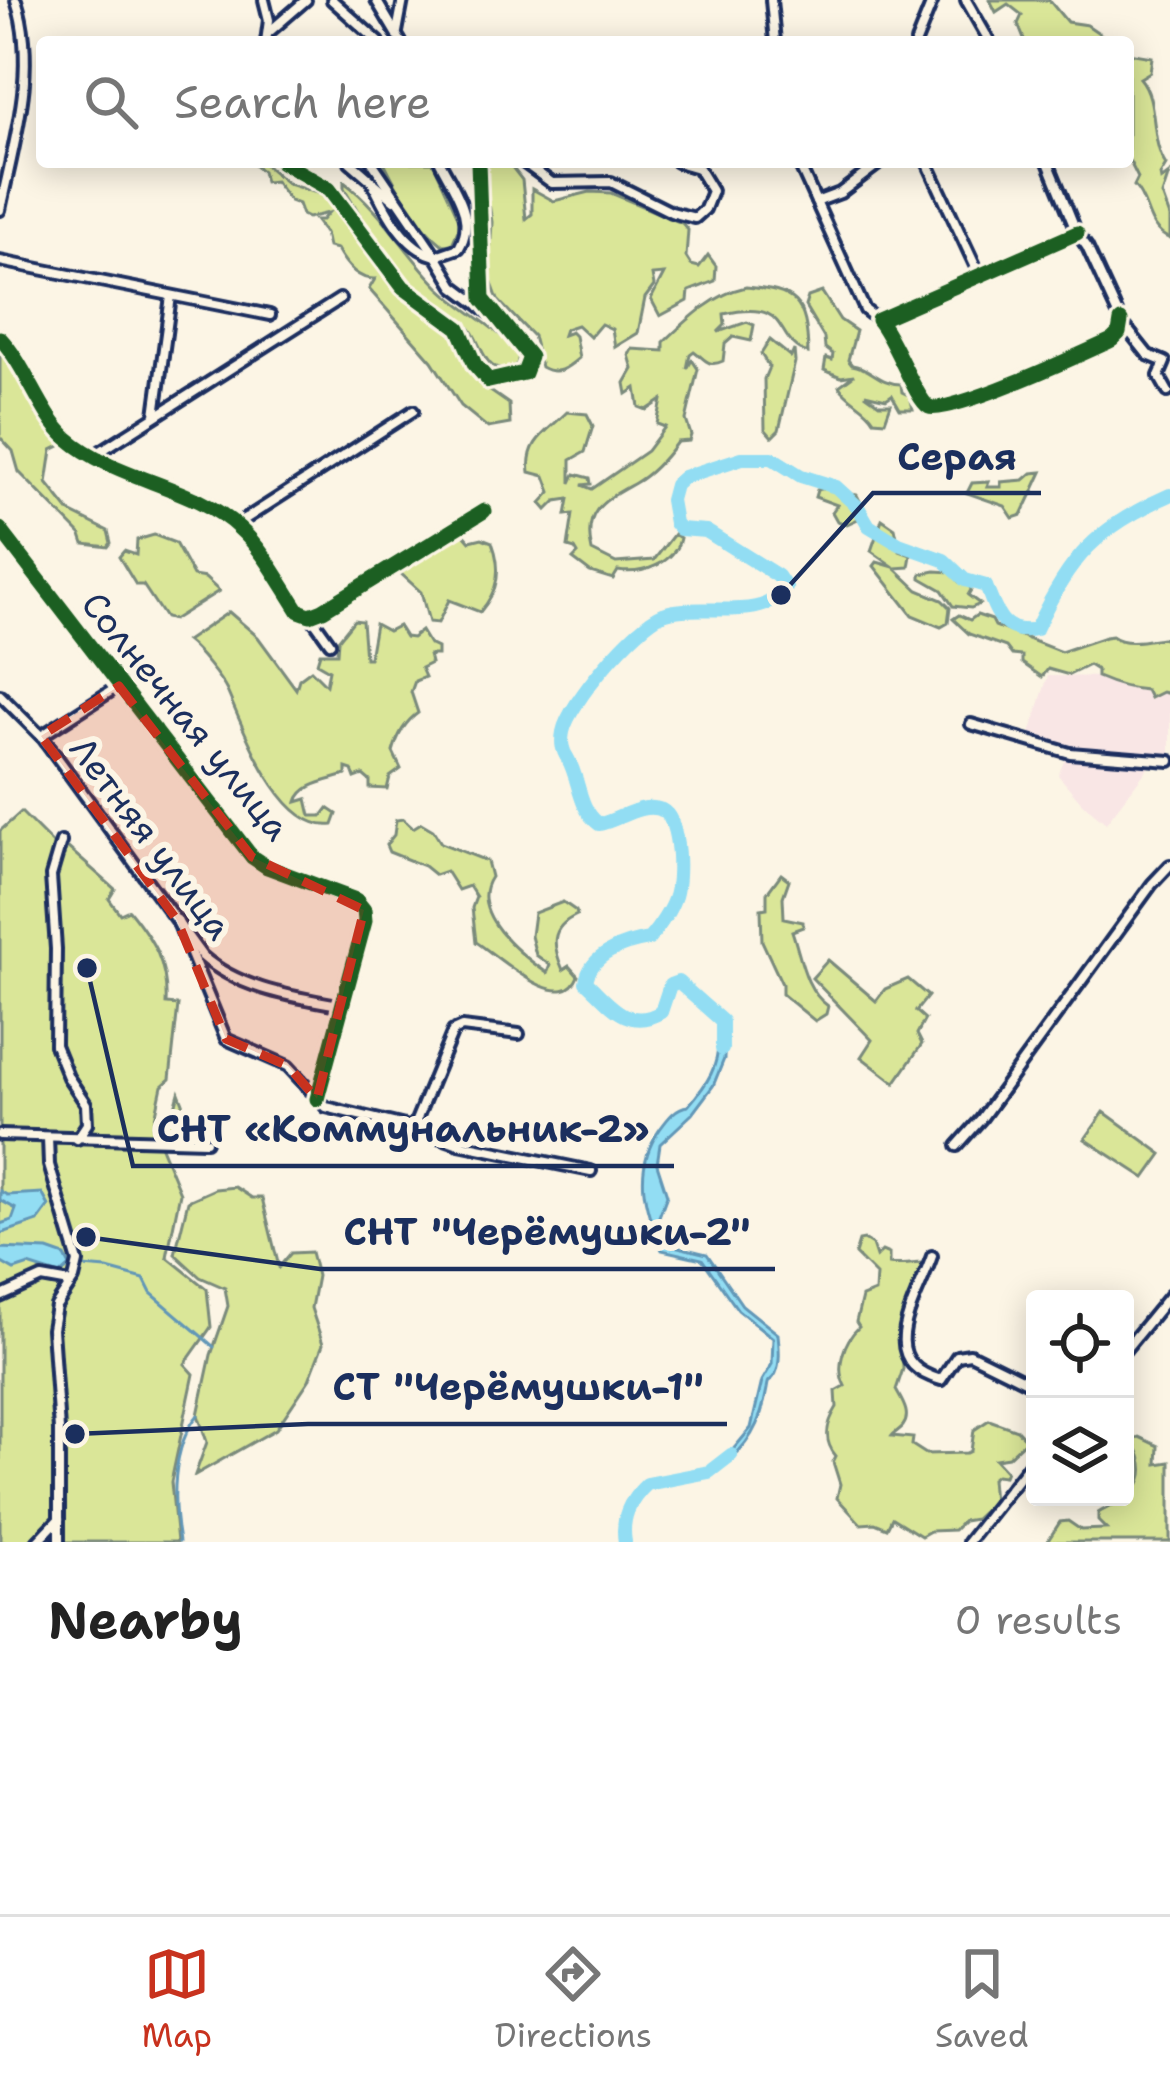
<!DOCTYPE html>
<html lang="en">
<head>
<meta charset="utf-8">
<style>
  body { margin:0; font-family:"Shantell Sans",sans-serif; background:#f2f2f2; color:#222 }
  .controls { position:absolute; right:36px; bottom:36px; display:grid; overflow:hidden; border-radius:12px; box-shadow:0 6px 30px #0003 }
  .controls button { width:108px; height:108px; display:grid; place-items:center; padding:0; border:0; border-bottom:3px solid #e0e0e0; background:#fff; color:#222; font:60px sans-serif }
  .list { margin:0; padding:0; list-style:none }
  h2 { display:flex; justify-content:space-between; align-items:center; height:156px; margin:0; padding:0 48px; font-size:51px }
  h2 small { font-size:39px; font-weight:400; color:#767676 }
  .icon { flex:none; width:66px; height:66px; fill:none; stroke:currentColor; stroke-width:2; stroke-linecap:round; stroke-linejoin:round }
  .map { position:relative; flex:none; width:1170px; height:1542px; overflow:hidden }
  .search { position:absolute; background:#fff; box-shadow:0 6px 30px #0003; left:36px; right:36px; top:36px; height:132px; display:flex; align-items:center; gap:30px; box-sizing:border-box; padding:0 42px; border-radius:12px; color:#767676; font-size:45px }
  .sheet { height:372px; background:#fff }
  nav { display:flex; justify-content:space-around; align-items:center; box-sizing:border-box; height:168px; border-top:3px solid #e0e0e0; background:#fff; font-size:33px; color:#767676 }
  nav a { display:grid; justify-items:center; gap:6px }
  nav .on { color:#c8321e }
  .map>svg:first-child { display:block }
  .built { fill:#f9e6e5 }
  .green { fill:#dae698; stroke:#7a8a7b; stroke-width:3 }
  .water { fill:#92ddf3; stroke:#6297b7; stroke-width:3 }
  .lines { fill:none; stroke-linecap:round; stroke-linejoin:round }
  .stream { stroke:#6297b7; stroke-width:3 }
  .river { stroke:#92ddf3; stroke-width:14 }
  .minor-casing { stroke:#1b2f5e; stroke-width:16 }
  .minor { stroke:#fcf5e5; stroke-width:8 }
  .cycleway-casing { stroke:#fcf5e5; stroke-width:22 }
  .cycleway { stroke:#1b5e20; stroke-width:15 }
  .marked { fill:#c8321e; fill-opacity:0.2; stroke:#c8321e; stroke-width:9; stroke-dasharray:24 15; stroke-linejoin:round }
  .labels { text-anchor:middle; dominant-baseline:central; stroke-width:12; stroke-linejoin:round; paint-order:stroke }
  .street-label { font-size:36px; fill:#1b2f5e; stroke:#fcf5e5 }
  .leader { fill:none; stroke:#1b2f5e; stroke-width:4.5 }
  .callout-dot { fill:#1b2f5e; stroke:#fcf5e5; stroke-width:4.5 }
  .callout-label { font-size:39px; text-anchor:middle; font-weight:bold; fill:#1b2f5e; stroke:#fcf5e5; stroke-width:12; stroke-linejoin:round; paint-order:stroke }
</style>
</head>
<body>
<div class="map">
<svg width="1170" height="1542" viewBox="0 0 1170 1542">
  <rect width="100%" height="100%" fill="#fcf5e5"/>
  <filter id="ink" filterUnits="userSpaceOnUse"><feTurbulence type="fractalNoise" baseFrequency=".00833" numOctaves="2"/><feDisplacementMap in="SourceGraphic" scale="24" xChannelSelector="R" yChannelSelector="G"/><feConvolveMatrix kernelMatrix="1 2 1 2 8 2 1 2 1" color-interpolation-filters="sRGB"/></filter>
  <g filter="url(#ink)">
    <!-- built -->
    <g class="built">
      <path d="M1048,676L1112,677L1170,688V753H1097L1029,737Z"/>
      <path d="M1067,755L1134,766L1152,763L1106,823L1083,804L1058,775Z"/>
    </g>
    <!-- green -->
    <g class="green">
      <path d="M990,0H1049L1067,22L1087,25L1112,42H1025L1018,24L1022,15L1008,4L996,12Z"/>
      <path d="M1128,53L1152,57L1150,72L1140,78C1159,100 1149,140 1166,165L1160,175L1161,180L1169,174L1162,195L1170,217V239C1145,228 1150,202 1134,186L1138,178L1128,158Z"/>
      <path d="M250,162H262L288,184L320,194L329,202L386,279L403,296L416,299L434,318L453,329L483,386L509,404L510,424L488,428L461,406L432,361L369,289L375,279C357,280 345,264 337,249L328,247L325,233L315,220H322L328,213L308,218L302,215L298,204L290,201L275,181L265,182L262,171Z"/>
      <path d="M384,162H433L461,223L452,244L443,245C416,224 399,192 384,162Z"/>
      <path d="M486,162H508L522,180L526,219L532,214V189L554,201L590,192L611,193L682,223L688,230L686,257L691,265L699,267L708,255L716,266L715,281L689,291L688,301L660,316L651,299L664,274L652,275L654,286L645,298L638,333L615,347L612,329L601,324L590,337L577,325L565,329L563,335L571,332L575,336L579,358C566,369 557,376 541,367L533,336L498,300L489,275L492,222L484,171Z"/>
      <path d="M344,182C383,211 406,255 440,288C466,313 497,326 519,355L517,364C484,382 484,344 468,326C450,308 424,300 407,282C384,260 362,216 344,188Z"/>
      <path d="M746,287C795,291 807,300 808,353C771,341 794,298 724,314L725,325L718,332L747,322L754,325L751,341L733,337L725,344L723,361C708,368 705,359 694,351L690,354L687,369L692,360L698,369L686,420L691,435L689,441L677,442C666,457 651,474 635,483C605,500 582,510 592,551L616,563L654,560L674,534L680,538C675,563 643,575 618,571L613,579L590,572L573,559L578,554L575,549L568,547L573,514L566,515L569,499L556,501L547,510L541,503L551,492L545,476L530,472C526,441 547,432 567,412L587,414L593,426L585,452L571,460V483L575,474L590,478L591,484L582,485L592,489L647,451L665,427L657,424L662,400L647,410L639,407L636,388L627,394L625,383L633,369L629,355L632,349L664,351V342C688,319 714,294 746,287Z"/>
      <path d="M822,292L840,320L856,331L848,360L852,365C871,367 879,384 901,384L902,392L910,396L913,409H900L892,395L886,399L865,394L879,404H891L885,421L874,420C866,406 849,401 839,386L854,375L841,377L824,370L826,358L832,360L833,354L825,348L824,338L805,306L808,297Z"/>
      <path d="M770,340L791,357L794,350L795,362L779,430L772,437L765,429L764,379L769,367L761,354Z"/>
      <path d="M0,345L10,353L37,415L64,444L52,450L47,483L70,512L108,531L111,543L108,547L84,544L81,535L19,472L13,451L0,437Z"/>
      <path d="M1042,472L1022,515L1013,518L1005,506L967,493L972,483L989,482L987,487H1001V482L1024,480L1032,473Z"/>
      <path d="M826,488L857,495L861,503L858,519L847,524L837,521L832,512L837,505L815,497L817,490Z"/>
      <path d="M882,519L895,528L900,551L911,555L909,567L895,568L918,590L942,600L950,608L948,623L941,627L912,615L874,566L877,562L894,567L871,551Z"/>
      <path d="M463,533L470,541L482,538L492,542C502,569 499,590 480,612L449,600L438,623L429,622L421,592L398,571L408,566L422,550L439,549Z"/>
      <path d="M154,535L175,543L193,576L205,578L219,591L173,620L165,618L143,585H136L119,557L124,551L136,555L137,540Z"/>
      <path d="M935,571L952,572L959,582L969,584L971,590L968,595L980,604L971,608L953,606L942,590L921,578V574Z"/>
      <path d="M229,612L258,637L296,689L299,679L311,670L326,685L329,670L317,663L320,653H337L338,640L354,620L362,621L365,658H369L375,624L388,631L398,626L405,637L412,638L421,631L429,644L437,648V655H429L431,663L421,668L425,677L415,681L411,692L418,713C405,722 397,737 393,752L401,769L390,777L387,789L370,788V781L363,775L355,778L352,770L346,768V775C329,781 302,783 297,802L307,799L311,816H322L328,808L337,814L333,825C280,832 244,729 227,691C221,679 198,650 186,641Z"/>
      <path d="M959,615L970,620L977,615L992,620L995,626L1061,652L1105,637L1112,636C1125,646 1148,640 1162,638L1170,643V694L1162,692L1150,698L1146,690C1128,689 1113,684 1097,677V670L1089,665L1069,675L1048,669L1042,677L1022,663V656L1012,655L1006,647L969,634L953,619Z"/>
      <path d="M21,812L56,847L66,846L115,889L109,899L120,914L129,910C154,941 168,964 166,1004L178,1005L170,1079L162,1086L154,1123L174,1111L179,1093L186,1111L176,1131L153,1128L180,1193L167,1257L207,1289L211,1327L185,1364L194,1374L171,1482L177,1542H0V831Z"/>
      <path d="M403,819L413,828L421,823L433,830L441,843L487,861L491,877C467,912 520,954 547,973L550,965L536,955L531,936L534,913L563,902L576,911L577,915C548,928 553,947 563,970L569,966L578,976C562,1018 496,954 476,942L472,908L476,897L469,886L458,890L446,871L435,875L424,866L389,852L386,845L394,835L396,820Z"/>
      <path d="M781,874L789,880L783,897L784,918L803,922V927L792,931C801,957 804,989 828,1006L826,1014L815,1021L782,994V984L762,941L761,909L767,908V893Z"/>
      <path d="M828,960L876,1001L885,989L908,979L928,996L916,1011L925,1019L917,1034L922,1044L895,1083L861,1057L872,1040L812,978Z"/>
      <path d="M1104,1112L1162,1154L1145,1178L1085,1139Z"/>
      <path d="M235,1187L252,1198H262L279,1267L291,1253L311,1252L317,1276L311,1308L323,1344L309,1380L276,1429L195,1475L207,1442L198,1415L211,1355L228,1306L225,1288L200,1277L175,1254L188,1201L215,1189Z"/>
      <path d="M864,1240L872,1245L876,1257L882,1251L889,1254V1264C897,1266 915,1263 923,1263L926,1268L917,1282L916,1312L902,1328L903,1369L896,1390C901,1400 912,1414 903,1426C900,1430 895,1432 892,1436L913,1438L912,1445L926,1454L967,1453L971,1451L974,1430L989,1420L1017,1430L1026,1440L1008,1457L995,1459L1006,1471L1004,1476L996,1475L991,1479L993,1502L975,1519L963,1521L954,1530L930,1531L921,1536L892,1518L887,1528L875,1523L861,1524L837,1498L840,1484L833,1462L836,1456C822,1440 827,1423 837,1407L836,1391L845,1386C835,1367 844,1341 859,1327L856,1322L862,1297L875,1292L876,1275L855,1254L859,1241Z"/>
      <path d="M1139,1437L1158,1446L1157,1464L1170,1462V1542H1047L1060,1522L1068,1521L1081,1530L1106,1529L1098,1521V1513C1119,1501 1152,1490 1140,1456C1138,1450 1134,1445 1133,1439Z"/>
    </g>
    <!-- water -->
    <g class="water">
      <path d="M718,1036H725L724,1059L713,1086L692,1114L660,1144L657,1164L667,1195L658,1219L666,1244L707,1254L742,1305L778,1334C779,1346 781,1361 776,1373C770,1385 769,1375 767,1389C761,1425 748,1446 720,1469L715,1464L731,1452L751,1428L762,1381L772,1364L773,1338L738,1310L702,1259L662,1250C644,1207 632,1169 660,1129C668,1118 676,1107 688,1106C707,1084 720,1066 718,1036Z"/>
      <path d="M0,1191L7,1195L42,1193L49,1206L38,1221L0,1234V1224L12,1220L16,1209L0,1200Z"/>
      <path d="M0,1248L48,1250L65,1256L70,1266L60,1275L29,1265L14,1270L0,1262Z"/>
    </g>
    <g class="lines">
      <!-- stream -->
      <g class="stream">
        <path d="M70,1266L107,1269L144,1279L151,1293L214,1347"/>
        <path d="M179,1542C172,1502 171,1447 198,1415"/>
      </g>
      <!-- river -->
      <g class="river">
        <path d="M722,1049V1021L678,982L670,985L661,1012C627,1032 609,1003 586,982C590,954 624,943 649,939C658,928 669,913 674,899C681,883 681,819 662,810C641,801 618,821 599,824C578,809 580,780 568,759C562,750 561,743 563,732C568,704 636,624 663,614C700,601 762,624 786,588L778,576L706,531L680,529L675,523L671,500L675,485L684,477L742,458H772L801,476L836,487L858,507L869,526L899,544L944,560L965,580L986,586C996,613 1003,636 1036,629C1069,558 1097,527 1170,495"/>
        <path d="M625,1542C621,1518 629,1501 647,1484L709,1472L731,1455"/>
      </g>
      <!-- minor casing -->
      <g class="minor-casing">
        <g id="minor">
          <path d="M264,0L269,20L266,42"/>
          <path d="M332,0L379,42"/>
          <path d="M376,0L401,42"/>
          <path d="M771,0L775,42"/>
          <path d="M966,0L990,42"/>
          <path d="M269,32L306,0"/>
          <path d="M397,32L403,0"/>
          <path d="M916,42L933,0"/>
          <path d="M282,162L329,189L403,287L459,328L475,365L489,381L524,373L530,357L483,299L478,162"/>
          <path d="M350,162L394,200"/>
          <path d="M372,162L436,256L459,248C477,218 454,190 440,162"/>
          <path d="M523,162L552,183L611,182L671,212L695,218L705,209L712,191L698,168L677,162"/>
          <path d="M798,162L865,310L878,320"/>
          <path d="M927,162L979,274"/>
          <path d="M1048,162L1077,233L1087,247L1121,321L1148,355L1165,362L1159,376L1168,392"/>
          <path d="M373,184C386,211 405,249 436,256L454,286L490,313"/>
          <path d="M816,202L840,193L881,162"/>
          <path d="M0,210C14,142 38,68 16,0"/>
          <path d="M1077,233L878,320C894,338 916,400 929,407C949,416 1086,352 1112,340L1119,333L1121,321"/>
          <path d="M0,261L270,315"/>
          <path d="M0,338C27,367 41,415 67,438C115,480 194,485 239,528C264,550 281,584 299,611L310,615L323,610L484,511"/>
          <path d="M155,415L171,296"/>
          <path d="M93,456L340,299"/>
          <path d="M236,525L413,411"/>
          <path d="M0,529L252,857L267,867L356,900L364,910L365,921L317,1099"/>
          <path d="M310,615L330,643"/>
          <path d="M0,695L43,738L202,956C240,990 296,997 344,1006"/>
          <path d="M971,724L1070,753L1170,761"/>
          <path d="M41,736L119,686"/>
          <path d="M61,842L51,876L56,949L55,1045L68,1077L86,1104L87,1124L77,1139"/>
          <path d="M177,920L226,1039L288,1066L326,1107L413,1128L459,1144L591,1171"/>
          <path d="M413,1128L453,1031L462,1027L519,1034"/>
          <path d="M0,1135L206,1141"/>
          <path d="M48,1137L49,1165L78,1262L74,1279L56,1306L52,1329L59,1430V1542"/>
          <path d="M957,1146L981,1119L1152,884L1170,865"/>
          <path d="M932,1256C917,1301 872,1361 941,1380L957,1356L970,1354L1035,1386"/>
          <path d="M0,1297L42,1278L70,1283"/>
          <path d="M1125,1350L1170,1295"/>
          <path d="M37,1542L59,1519"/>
          <path d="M968,1542L1035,1457"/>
        </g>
      </g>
      <!-- minor -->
      <use href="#minor" class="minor"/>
      <!-- cycleway casing -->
      <g class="cycleway-casing">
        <g id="cycleway">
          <path d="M282,162L329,189L403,287L459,328L475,365L489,381L524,373L530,357L483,299L478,162"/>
          <path d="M1077,233L878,320C894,338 916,400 929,407C949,416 1086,352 1112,340L1119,333L1121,321"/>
          <path d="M0,338C27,367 41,415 67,438C115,480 194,485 239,528C264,550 281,584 299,611L310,615L323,610L484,511"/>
          <path d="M0,529L252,857L267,867L356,900L364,910L365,921L317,1099"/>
        </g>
      </g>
      <!-- cycleway -->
      <use href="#cycleway" class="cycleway"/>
    </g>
  </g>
  <!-- marked area -->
  <path class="marked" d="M119,686L252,857L364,910L317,1099L288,1066L226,1039L177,920L41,736Z"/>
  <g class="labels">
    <!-- street labels -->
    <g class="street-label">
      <text transform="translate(186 716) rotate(51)">Солнечная улица</text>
      <text transform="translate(151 838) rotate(53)">Летняя улица</text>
    </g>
  </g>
  <!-- callouts -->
  <path class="leader" d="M781 595L873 493H1041M87 968L133 1166H674M86 1237L320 1269H775M75 1434L308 1424H727"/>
  <g class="callout-dot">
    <circle cx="781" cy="595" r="12"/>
    <circle cx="87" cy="968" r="12"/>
    <circle cx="86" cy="1237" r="12"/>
    <circle cx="75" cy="1434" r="12"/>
  </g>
  <g class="callout-label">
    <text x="957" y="470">Серая</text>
    <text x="403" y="1142">СНТ «Коммунальник-2»</text>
    <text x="547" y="1245">СНТ "Черёмушки-2"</text>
    <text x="518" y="1400">СТ "Черёмушки-1"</text>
  </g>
</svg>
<div class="controls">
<button><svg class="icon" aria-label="locate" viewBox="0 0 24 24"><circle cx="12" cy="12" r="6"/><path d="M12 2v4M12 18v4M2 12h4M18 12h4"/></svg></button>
<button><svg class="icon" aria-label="layers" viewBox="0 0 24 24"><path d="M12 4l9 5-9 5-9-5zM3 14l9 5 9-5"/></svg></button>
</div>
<div class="search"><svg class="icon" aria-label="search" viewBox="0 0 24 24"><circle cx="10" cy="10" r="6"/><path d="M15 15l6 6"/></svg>Search here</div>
</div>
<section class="sheet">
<h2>Nearby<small>0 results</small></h2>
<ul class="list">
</ul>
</section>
<nav>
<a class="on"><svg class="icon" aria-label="map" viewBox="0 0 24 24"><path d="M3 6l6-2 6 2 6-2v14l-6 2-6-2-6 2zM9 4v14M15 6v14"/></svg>Map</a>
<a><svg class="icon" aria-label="directions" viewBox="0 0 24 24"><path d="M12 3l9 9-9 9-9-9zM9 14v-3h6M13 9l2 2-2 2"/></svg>Directions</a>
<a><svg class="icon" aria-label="saved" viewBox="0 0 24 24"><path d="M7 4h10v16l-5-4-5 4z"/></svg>Saved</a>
</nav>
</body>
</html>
